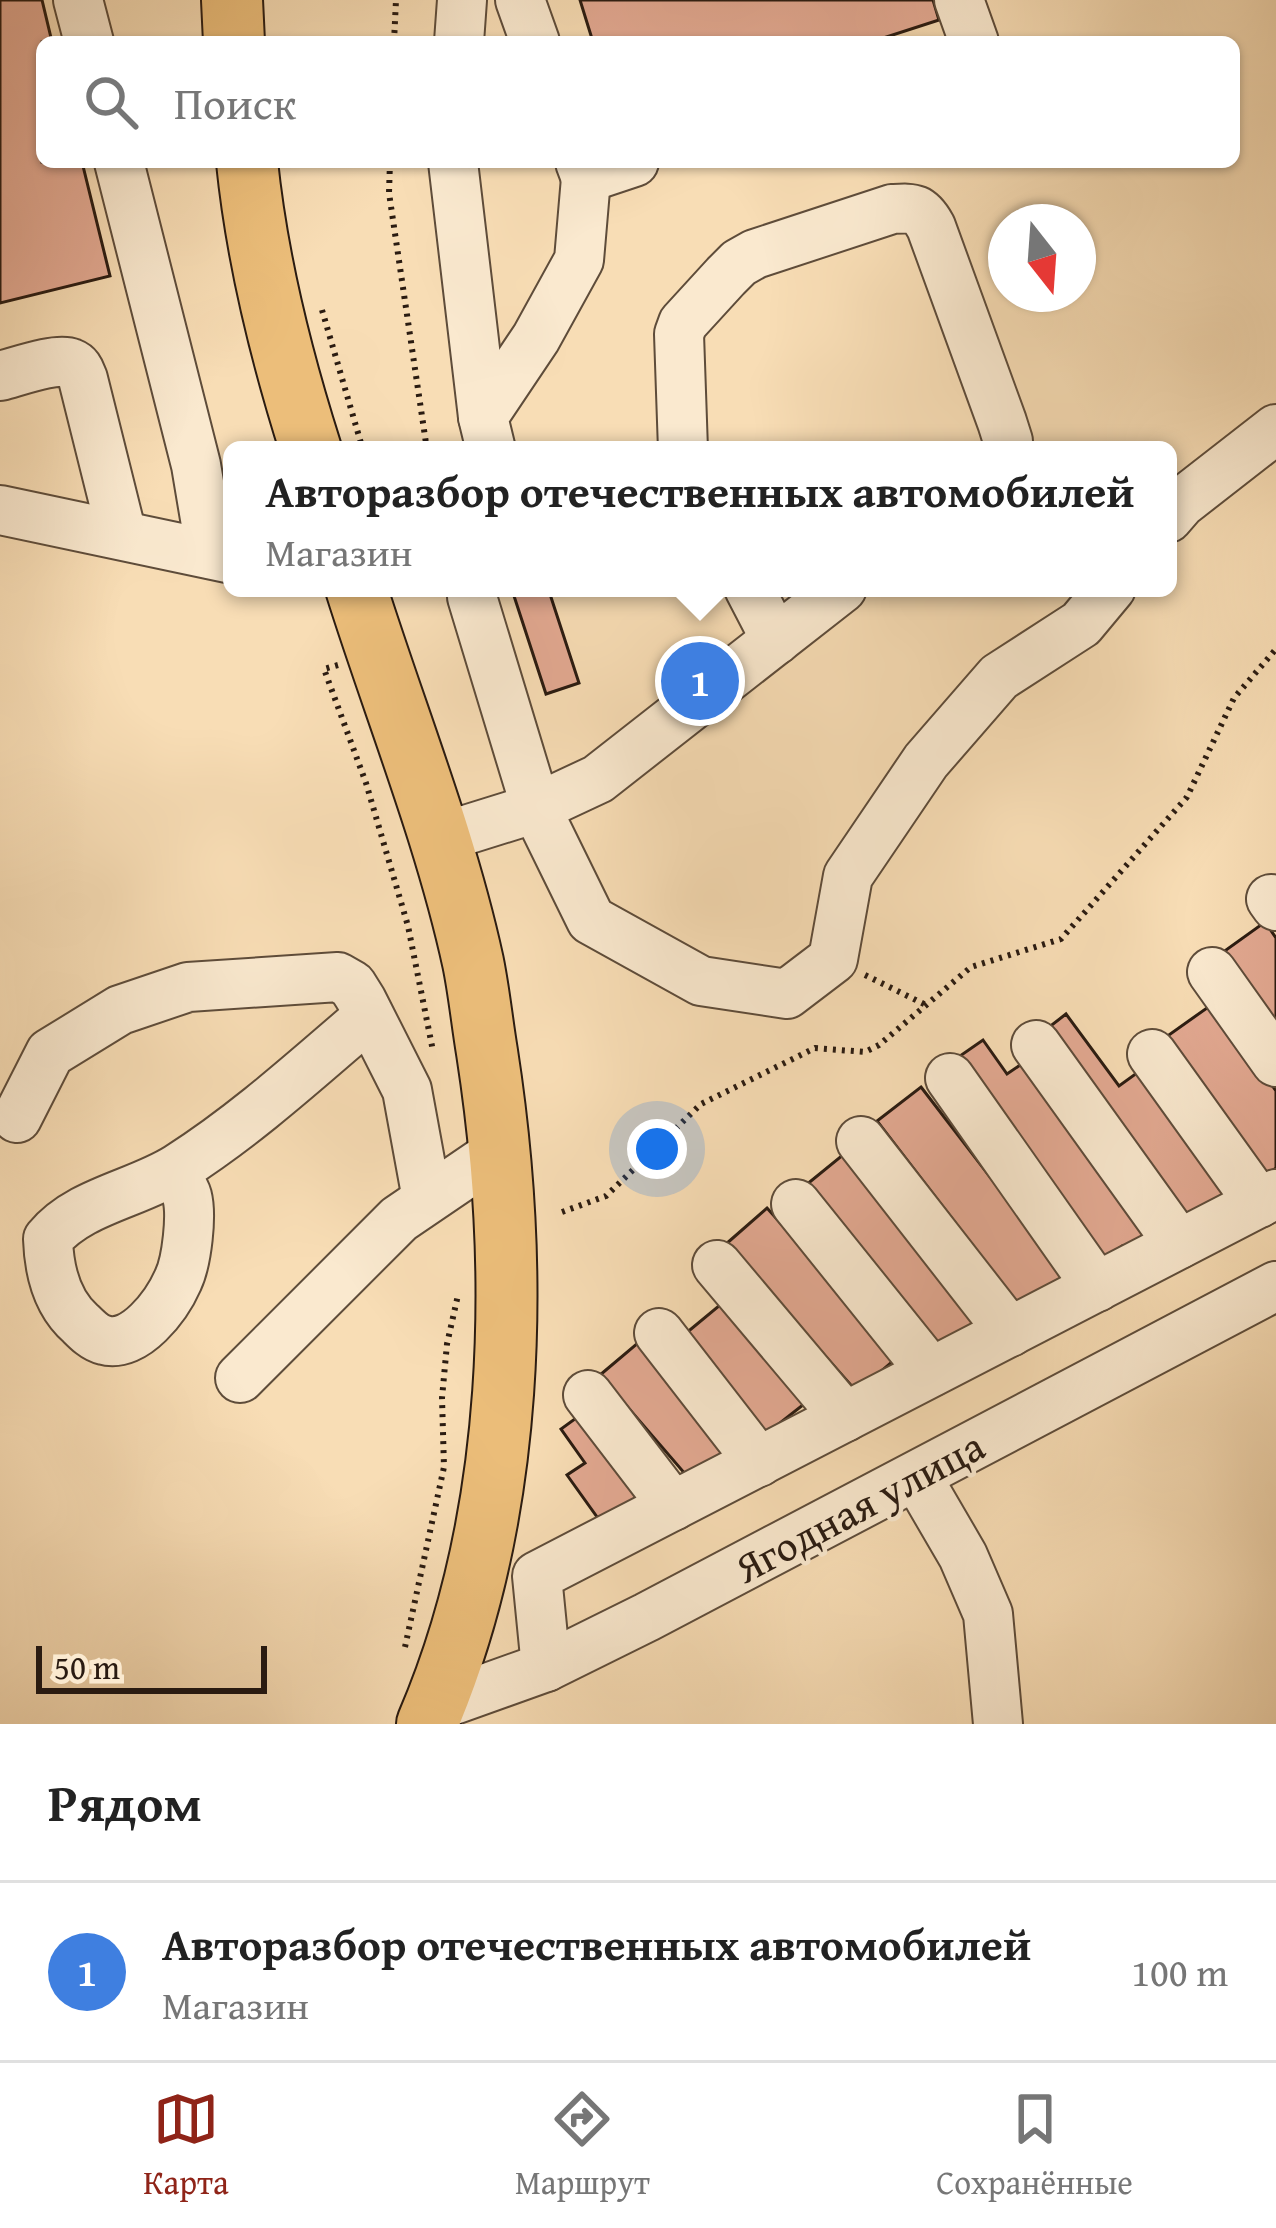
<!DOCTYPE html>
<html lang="ru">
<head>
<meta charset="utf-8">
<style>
  body { margin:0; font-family:"Gentium Book Plus",serif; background:#f6f6f6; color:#222 }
  .compass { position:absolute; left:988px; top:204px; width:108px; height:108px; border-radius:50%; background:#fff; box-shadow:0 3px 9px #0004; rotate:163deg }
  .scale { position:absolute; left:36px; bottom:30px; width:231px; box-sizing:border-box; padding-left:12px; border:6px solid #2a1b11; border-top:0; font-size:33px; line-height:42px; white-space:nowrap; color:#2a1b11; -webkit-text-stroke:9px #fae9cf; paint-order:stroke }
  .you { position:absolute; left:657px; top:1149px; width:42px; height:42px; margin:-30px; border:9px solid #fff; border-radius:50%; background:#1a73e8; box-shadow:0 0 0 18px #1a73e833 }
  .badge { display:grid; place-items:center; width:78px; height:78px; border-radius:50%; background:#8f2418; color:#fff; font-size:39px; font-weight:700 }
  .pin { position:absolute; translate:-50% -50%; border:6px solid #fff; box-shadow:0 3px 12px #0006 }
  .popup { position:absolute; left:223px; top:441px; width:954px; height:156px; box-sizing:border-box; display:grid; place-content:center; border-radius:18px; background:#fff; filter:drop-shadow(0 3px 9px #0005); font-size:39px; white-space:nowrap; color:#767676 }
  .popup b { font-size:45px; color:#222 }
  .popup::after { content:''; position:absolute; left:50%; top:100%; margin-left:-24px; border:24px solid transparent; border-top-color:#fff }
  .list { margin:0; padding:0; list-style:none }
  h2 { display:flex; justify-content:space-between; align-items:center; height:156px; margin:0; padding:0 48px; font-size:51px }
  h2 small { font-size:39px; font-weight:400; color:#767676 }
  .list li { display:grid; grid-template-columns:78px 1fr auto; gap:36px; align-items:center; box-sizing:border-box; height:180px; padding:0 48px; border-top:3px solid #e0e0e0 }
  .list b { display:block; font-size:45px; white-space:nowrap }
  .list p { margin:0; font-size:39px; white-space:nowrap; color:#767676 }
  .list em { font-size:39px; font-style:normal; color:#767676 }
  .icon { flex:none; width:66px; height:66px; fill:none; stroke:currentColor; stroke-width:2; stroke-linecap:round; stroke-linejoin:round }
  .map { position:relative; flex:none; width:1276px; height:1724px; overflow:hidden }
  .search { position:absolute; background:#fff; box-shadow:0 3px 9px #0004; left:36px; right:36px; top:36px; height:132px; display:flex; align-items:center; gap:30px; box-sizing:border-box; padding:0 42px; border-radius:18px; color:#767676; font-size:45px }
  .sheet { height:336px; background:#fff }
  nav { display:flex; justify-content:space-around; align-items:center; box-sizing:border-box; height:168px; border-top:3px solid #e0e0e0; background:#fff; font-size:33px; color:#767676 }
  nav a { display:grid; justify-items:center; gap:6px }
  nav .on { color:#8f2418 }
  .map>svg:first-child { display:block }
  .building { fill:#e3a992; stroke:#2a1b11; stroke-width:3 }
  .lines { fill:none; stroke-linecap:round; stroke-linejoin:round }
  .minor-casing { stroke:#5e4c3a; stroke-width:52 }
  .major-casing { stroke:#2a1b11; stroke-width:64 }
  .path { stroke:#2a1b11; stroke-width:6; stroke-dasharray:3 6; stroke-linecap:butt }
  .minor { stroke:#fae9cf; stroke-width:48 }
  .major { stroke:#ecbe7a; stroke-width:60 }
  .labels { text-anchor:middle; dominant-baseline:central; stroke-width:9; stroke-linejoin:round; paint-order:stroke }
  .street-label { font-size:42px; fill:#2a1b11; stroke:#fae9cf }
</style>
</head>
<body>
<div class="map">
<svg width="1276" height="1724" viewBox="0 0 1276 1724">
  <rect width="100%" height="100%" fill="#f8ddb5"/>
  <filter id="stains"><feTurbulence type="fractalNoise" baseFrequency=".00167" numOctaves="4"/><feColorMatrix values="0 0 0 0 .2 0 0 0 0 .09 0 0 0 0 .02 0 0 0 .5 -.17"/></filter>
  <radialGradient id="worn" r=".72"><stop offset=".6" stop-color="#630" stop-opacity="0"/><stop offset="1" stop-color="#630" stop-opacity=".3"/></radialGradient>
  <!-- building -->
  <g class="building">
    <path d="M0,0H42L52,42H42V162H82L110,276L0,303Z"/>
    <path d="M580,0H933L939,20L871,42H593Z"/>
    <path d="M538,588H548L579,683L546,694L514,596Z"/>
    <path d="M1265,922L1276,938V1035L1219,955Z"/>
    <path d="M1214,1003L1276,1091V1168L1265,1176L1166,1037Z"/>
    <path d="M1066,1014L1119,1086L1141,1070L1235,1200L1190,1232L1044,1031Z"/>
    <path d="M983,1040L1007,1074L1026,1061L1154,1245L1132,1260L1122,1246L1100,1262L957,1058Z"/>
    <path d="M921,1087L1070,1281L1026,1315L877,1121Z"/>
    <path d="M844,1154L982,1322L945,1353L806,1185Z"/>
    <path d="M767,1208L899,1356L857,1392L726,1244Z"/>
    <path d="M726,1300L808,1401L766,1434L685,1334Z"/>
    <path d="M639,1342L730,1449L692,1482L600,1375Z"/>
    <path d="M583,1413L644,1497L600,1521L567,1475L585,1463L561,1429Z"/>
  </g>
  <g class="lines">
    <!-- minor casing -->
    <g class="minor-casing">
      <g id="minor">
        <path d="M78,0L89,42"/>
        <path d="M520,0L535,42"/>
        <path d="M959,0L974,42"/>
        <path d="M459,42L462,0"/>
        <path d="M119,162L196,465L211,554"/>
        <path d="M453,162L483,417"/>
        <path d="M580,162L586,178L634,162"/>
        <path d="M0,376C16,372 57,357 71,363C79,366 80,372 83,379L122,535"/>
        <path d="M491,450L483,417L536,338L579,260L586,178"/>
        <path d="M683,450L679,334L683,323L726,276L739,263L755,254L892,209C914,208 920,207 931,227L1002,422L1008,441L1006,450"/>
        <path d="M0,510L232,559"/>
        <path d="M1168,518L1181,503L1276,429"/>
        <path d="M749,588L776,640"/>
        <path d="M472,597L536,808L591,920L701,981L787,994L833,959L848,876L926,761L999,677L1081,624L1111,588"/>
        <path d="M440,838L536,808L598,779L842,588"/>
        <path d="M1271,899L1276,906"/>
        <path d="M1212,972L1276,1062"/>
        <path d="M1036,1045L1179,1244"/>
        <path d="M1152,1054L1259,1203"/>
        <path d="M950,1078L1097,1287"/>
        <path d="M17,1118L50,1053L120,1010L188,987L338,977L352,985L362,1001L407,1090L427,1199"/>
        <path d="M861,1141L1010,1332"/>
        <path d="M173,1172C177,1179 185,1188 187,1196C192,1215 187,1261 178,1280C167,1305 135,1349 104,1340C95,1338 87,1330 81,1324C57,1303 49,1270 48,1239C79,1201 137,1194 178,1168C247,1124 307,1069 369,1016"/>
        <path d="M796,1204L931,1372"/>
        <path d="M717,1265L845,1417"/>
        <path d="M659,1333L759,1462"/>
        <path d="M240,1378L399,1219L499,1151"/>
        <path d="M588,1395L673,1506"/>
        <path d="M917,1477L963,1556L988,1614L998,1724"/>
        <path d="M546,1667L537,1576L1276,1194"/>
        <path d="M434,1707L546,1667L647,1617L1276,1286"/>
      </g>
    </g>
    <!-- major casing -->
    <g class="major-casing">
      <g id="major">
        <path d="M232,0L234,42"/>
        <path d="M247,162C257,260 281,356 311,450"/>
        <path d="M356,588C395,712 445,834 473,962C479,991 482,1022 487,1052C521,1271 516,1517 427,1724"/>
      </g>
    </g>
    <!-- path -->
    <g class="path">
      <path d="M394,42L396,0"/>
      <path d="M390,162L389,193L427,450"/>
      <path d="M322,310L363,450"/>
      <path d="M338,665L324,669L366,783L408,926L433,1051"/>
      <path d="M865,975L926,1005"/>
      <path d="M562,1212L606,1196L701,1104L815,1048L865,1052L879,1045L971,967L1061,939L1187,797L1234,698L1276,649"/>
      <path d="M405,1647L444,1467L442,1398L447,1344L458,1295"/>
    </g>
    <!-- minor -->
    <use href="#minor" class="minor"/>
    <!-- major -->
    <use href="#major" class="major"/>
  </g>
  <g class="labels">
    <!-- street labels -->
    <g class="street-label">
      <text transform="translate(859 1506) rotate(-28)">Ягодная улица</text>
    </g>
  </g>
  <rect width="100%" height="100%" filter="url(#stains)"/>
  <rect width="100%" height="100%" fill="url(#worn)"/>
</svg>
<svg class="compass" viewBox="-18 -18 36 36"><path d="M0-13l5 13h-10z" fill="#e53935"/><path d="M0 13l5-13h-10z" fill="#767676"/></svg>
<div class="scale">50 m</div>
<div class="you"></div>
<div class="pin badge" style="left:700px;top:681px;background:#3f7fe0">1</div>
<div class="popup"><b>Авторазбор отечественных автомобилей</b>Магазин</div>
<div class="search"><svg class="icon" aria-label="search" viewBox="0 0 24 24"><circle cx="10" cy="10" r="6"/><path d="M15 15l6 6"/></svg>Поиск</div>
</div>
<section class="sheet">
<h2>Рядом<small></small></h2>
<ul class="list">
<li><span class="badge" style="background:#3f7fe0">1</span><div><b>Авторазбор отечественных автомобилей</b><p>Магазин</p></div><em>100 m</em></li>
</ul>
</section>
<nav>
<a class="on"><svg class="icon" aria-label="map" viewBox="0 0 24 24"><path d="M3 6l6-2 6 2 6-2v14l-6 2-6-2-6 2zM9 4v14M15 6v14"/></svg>Карта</a>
<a><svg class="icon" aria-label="directions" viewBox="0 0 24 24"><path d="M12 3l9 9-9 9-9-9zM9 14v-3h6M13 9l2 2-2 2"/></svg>Маршрут</a>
<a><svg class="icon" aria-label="saved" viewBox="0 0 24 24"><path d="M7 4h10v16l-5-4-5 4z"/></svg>Сохранённые</a>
</nav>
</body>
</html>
